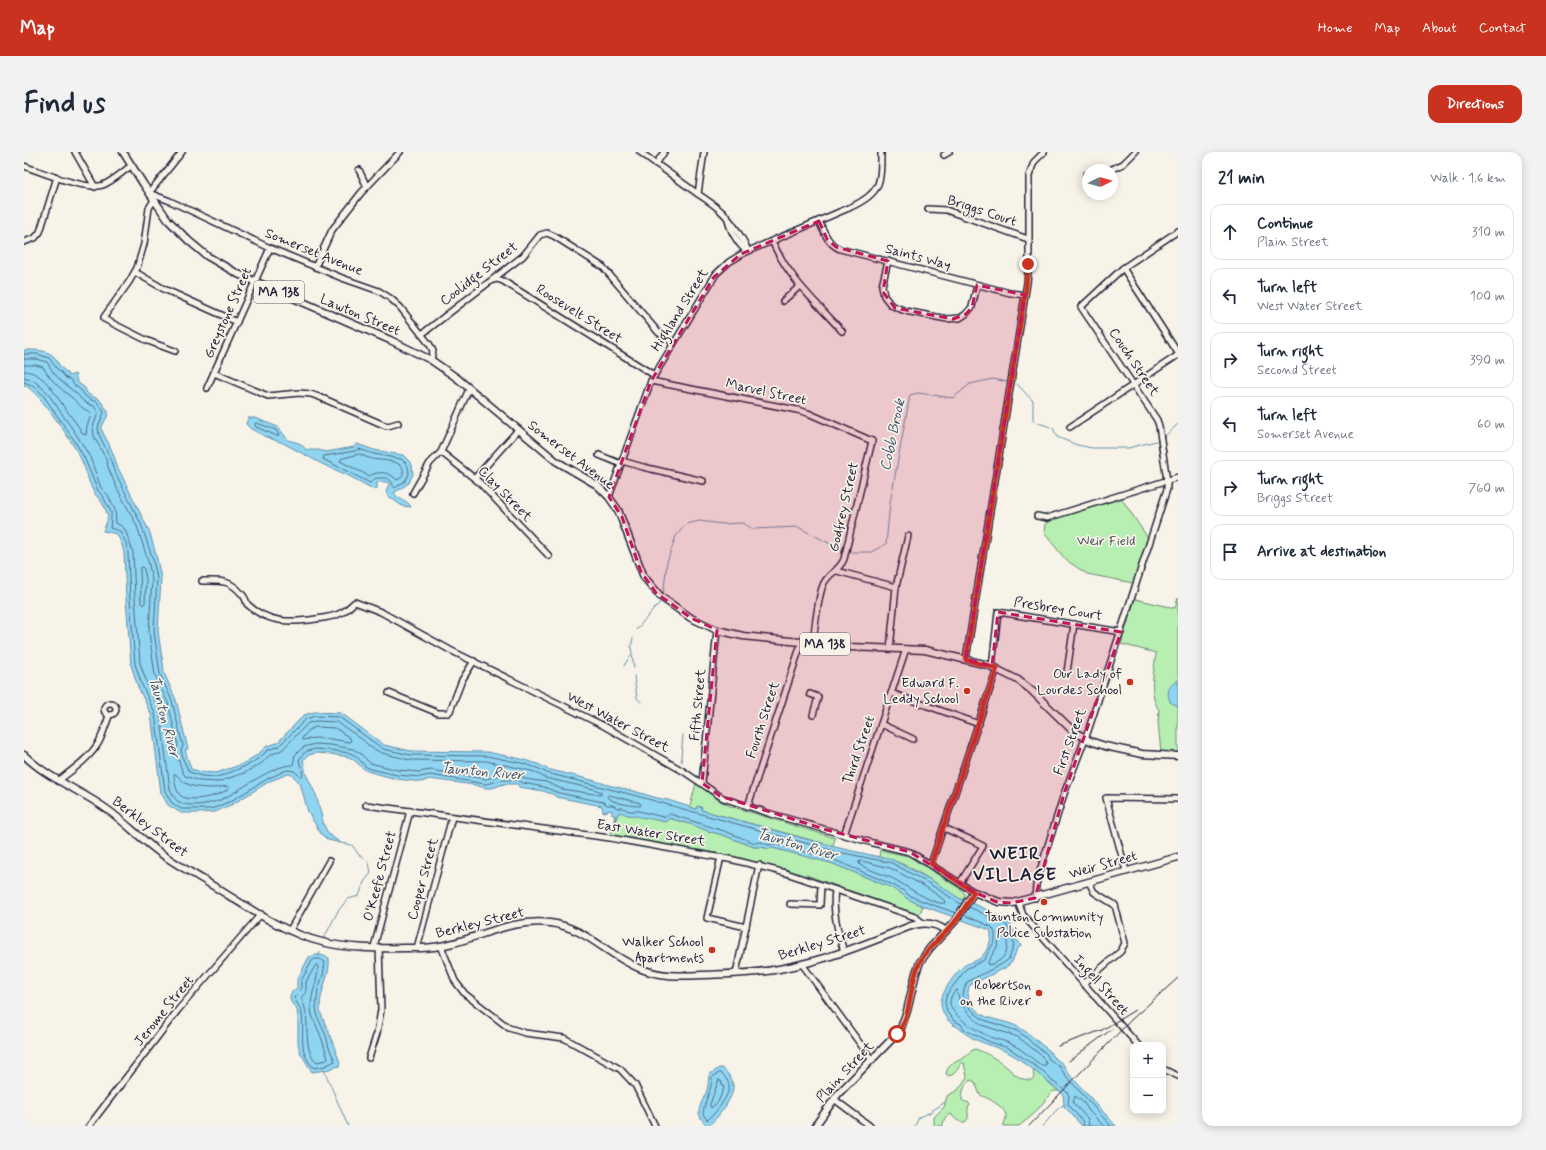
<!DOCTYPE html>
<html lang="en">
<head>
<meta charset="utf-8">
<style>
  body { margin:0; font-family:Mynerve,sans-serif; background:#f2f2f3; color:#1f2937 }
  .controls { position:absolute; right:12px; bottom:12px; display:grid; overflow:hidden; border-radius:8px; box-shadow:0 2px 10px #0003 }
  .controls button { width:36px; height:36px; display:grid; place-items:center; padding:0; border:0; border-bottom:1px solid #e0e1e3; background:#fff; color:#1f2937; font:20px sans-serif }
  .compass { position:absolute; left:1058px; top:12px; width:36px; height:36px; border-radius:50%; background:#fff; box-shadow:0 2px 10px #0003; rotate:85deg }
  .stop { position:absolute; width:12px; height:12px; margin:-9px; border:3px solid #c8321e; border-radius:50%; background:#fff }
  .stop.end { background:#c8321e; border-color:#fff; box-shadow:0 1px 4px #0008 }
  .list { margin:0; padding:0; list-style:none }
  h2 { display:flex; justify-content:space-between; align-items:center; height:52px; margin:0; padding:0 16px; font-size:17px }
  h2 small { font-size:13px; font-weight:400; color:#747a83 }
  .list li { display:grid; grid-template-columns:26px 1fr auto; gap:12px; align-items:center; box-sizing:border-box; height:56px; margin:0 8px 8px; padding:0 8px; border:1px solid #e0e1e3; border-radius:12px }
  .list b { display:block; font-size:15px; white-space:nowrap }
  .list p { margin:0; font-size:13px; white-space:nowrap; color:#747a83 }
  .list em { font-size:13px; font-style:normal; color:#747a83 }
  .icon { flex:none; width:22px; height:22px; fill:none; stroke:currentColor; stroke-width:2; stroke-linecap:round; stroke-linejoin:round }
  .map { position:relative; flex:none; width:1154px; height:974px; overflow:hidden; border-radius:12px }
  header { display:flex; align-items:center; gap:24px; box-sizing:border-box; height:56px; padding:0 20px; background:#c8321e; color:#fff }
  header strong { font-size:19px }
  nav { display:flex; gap:22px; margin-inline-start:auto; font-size:14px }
  .intro { display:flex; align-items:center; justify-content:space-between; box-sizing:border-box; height:96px; padding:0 24px }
  h1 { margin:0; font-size:28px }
  .button { padding:10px 18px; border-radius:12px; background:#c8321e; color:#fff; font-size:14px; font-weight:700 }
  main { display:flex; gap:24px; padding:0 24px }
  aside { flex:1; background:#fff; border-radius:12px; box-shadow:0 2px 10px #0003 }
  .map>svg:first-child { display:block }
  .green { fill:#b7eeb1; stroke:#6c8876 }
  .water { fill:#8fd5f1; stroke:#638da8 }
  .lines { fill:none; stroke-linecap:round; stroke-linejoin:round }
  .shore { stroke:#4e6a84; stroke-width:1 }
  .stream { stroke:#638da8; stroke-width:1 }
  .minor-casing { stroke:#22223b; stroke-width:8 }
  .major-casing { stroke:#22223b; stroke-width:9 }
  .minor { stroke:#f7f3e8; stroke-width:5 }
  .major { stroke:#f7f3e8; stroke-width:6 }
  .rail { stroke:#22223b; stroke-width:1 }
  .route { stroke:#c8321e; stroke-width:5 }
  .marked { fill:#c2185b; fill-opacity:0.2; stroke:#c2185b; stroke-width:3; stroke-dasharray:8 5; stroke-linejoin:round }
  .poi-dot { fill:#c8321e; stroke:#f7f3e8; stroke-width:1.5 }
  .labels { text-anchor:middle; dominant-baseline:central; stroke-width:3.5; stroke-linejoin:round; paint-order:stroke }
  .shield { fill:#f7f3e8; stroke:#62616f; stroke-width:1 }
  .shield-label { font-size:13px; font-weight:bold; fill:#22223b }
  .street-label { font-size:14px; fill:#22223b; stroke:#f7f3e8 }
  .park-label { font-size:14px; fill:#475558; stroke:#f7f3e8 }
  .poi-label { font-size:14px; fill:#22223b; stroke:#f7f3e8; text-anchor:end }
  .water-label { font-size:15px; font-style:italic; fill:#435872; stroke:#f7f3e8 }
  .district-label { font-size:18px; font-weight:bold; letter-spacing:1px; fill:#22223b; stroke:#f7f3e8 }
</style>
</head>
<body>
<header>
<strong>Map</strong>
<nav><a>Home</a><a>Map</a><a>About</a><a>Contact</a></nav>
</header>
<div class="intro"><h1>Find us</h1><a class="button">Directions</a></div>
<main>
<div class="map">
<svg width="1154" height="974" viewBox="0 0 1154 974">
  <rect width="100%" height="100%" fill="#f7f3e8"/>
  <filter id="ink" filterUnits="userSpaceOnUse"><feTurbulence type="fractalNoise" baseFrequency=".025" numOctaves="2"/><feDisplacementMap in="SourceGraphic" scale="8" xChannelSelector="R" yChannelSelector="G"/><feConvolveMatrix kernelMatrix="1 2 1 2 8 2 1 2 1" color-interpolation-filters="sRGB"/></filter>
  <g filter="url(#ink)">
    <!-- green -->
    <g class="green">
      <path d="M1097,346L1124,386L1109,431L1063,422L1042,408L1020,381L1021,372L1029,367Z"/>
      <path d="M1154,446V600H1137L1134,570L1135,558C1124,542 1130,519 1132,501L1097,492L1111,447L1151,456Z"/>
      <path d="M672,631L691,646L706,654L811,686L809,694L677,658L678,656L674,654L672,657L666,655Z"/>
      <path d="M595,660H598L605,663H615L643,670L645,666L669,673L684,679L699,683L730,695H738L744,697L749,696L807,711L866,735L878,742L882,746L899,754L895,763L824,738L821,739L813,734L782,723L780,724L708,704L587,683L591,663V668Z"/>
      <path d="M856,698L884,704L938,738L941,743L939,748C927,744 918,735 907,728C891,718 874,708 855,705Z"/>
      <path d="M951,897C960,900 971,906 979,912C989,919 994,929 1008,928L1010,925L1009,918C1019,924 1026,932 1035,939H1030L1027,941L1010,962L995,974H979C980,971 982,968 982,965C982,955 964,946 956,943L951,930L947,928C940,932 938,940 938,948L941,950H944L946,953L944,956C943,959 945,962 944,966C942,974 931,969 928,963L926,962C921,964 919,969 919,974H910V965L920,955L923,944L934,938L943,925L940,911H937C934,917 932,922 925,924L922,922C923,912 933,910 941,905C945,902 946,899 951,897Z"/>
    </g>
    <!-- water -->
    <g class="water">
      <path d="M0,198C10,198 24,197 31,206C33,208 34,212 36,214C39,218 42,219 45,224L51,222L53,230L61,236L63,241L67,244L75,247L84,259V263L77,276C79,282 82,286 85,292C88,299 91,306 93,314L126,381L133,407L137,426L134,479L137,500L139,511L140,521L152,548L164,597L161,598L167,617L178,620L192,621L216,613L233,603L243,594L253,591L280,563L290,560L317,561L360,593L387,599L463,600L497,607L514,612L523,617L572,629L584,633L610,639L633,646L644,648L672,657L673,654L678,656L677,658L811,695L869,708L907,728L938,748L955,754L985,769L992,783L993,789L995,790L997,794L993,797L988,810L981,816L946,833C939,846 952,861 963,865C974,869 986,870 996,876C1007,882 1015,892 1026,899L1028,904L1039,912L1045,922L1092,974H1058L1040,954L1039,942C1023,930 1009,916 992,905C974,893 950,892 935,876C933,874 930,874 928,872C922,867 917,859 917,851C917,840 932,820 941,813C945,811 950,810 955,807C962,802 970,786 966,778L899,754L882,746L878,742L866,735L807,711L749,696L744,697L738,695H730L699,683L684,679L669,673L645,666L643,670C631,668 618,665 605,663C600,663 599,659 594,661L591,669V663H588V658L579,660L578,654L532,645L531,643L519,639L495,635L494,632H480L468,636H461L451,633L405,627L398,630L373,627L346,620L341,618L330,608L325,605L306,602L292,601L285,603L279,608L282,622L292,643L300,673L304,682L317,691L304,688L297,682L284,660L276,631L268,623L264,622L246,629L209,652L191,660L175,661H157L144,653L137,641L127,562L114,535L107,513L102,447L100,401L98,393L93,382L79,379C81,373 85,368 83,362C82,358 79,351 76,348C74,345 71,343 69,339C64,329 62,317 57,307C49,291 15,239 0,233Z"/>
      <path d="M224,266H231L254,275L264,288L275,291L283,298H294L302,300L330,295L333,292L350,298L379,303L384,308L388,313L389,322L385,331L370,341C374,348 383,347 387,355L378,354L363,343L362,339L365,332L363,330H353V337H349L323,323L298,312L259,291L242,285L227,277L222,272Z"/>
      <path d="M1153,529H1154V554L1146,550C1143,540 1143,535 1153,529Z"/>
      <path d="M291,803H297L305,806C307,821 296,838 296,855C296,864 302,872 305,881C309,891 312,901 316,910L315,914L302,918L288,920L276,900L274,892V865L273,858L267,850L266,845L267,841L273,836V828L285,805Z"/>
      <path d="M695,916H698C703,920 709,927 709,934C710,946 693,967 684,974C665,959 682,949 684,933C685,929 684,927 685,923Z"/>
    </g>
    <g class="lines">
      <!-- shore -->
      <g class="shore">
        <path d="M0,202H13L25,206L33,217L37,220L42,226L47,228L50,233L58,239L60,243L65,247L73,250L80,260L74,275L75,283L86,305L89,316L117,372L129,408L133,426L130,479L133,501L136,522L148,549L159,594L157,598L159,607L165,620L178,624L192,625L200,623L226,612L235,606L244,598L255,594L282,567L291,564L315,565L359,597L387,603L463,604L497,611L513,616L523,621L609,643L810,699L868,711L904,731L937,752"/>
        <path d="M0,207H13L23,210L29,220L38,230L53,242L57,247L62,251L70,254L74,261L69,275L70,284L82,307L85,318L93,336L113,374L124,409L128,427L125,479L128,502L131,523L144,551L154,593L152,599L158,619L161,624L176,629L194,630L220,621L238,611L246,603L258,598L284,571L292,569L313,570L339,588L346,595L358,601L386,608L462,609L495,616L511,620L521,626L570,637L577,640V643L538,637L522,630L501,627L495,623H479L462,627L407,618L395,620L374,618L346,611L336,601L329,597L306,593L291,592L280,595L275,599L271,603L269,613C247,613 217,639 196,648C186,652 164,656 155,650C150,647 149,642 146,637L136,560L123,531L116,511L111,446L109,400L102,380L99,375L92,371L91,358L84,343L77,336L66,305L54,285L23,240L9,228L0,225"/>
        <path d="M0,213H12L19,215C26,228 36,236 47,245C55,251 55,255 66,260L67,263L63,274L62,283L59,282C54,273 47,265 41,256C30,242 21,220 0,219"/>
        <path d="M0,230L10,234L19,243L50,288L61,307L73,337L79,345L87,360V367L86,376L96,379L102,391L104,401L106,447L111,512L118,533L131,561L141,639L147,650L157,657H184L190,656L207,649L245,626L263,618L270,619L277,625L279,623L275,608L278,603L283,599L291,597L306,598L326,601L332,604L342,615L347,617L373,623L396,625L406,623L462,632L479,628H494L499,631L520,635L535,641L579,650L583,653H589L593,656H599L605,659H615L639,665L646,662L700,679L731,691L737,690L744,693L750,692L808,707L867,732L880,739L884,743L901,750L932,761"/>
        <path d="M233,271L252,278L255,283L253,284L232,275L231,272Z"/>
        <path d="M335,297L350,302L377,307L381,310L384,315L385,322L381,329L371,336L369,334L368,330L363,326H352L346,331L299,307L300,304L331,299Z"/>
        <path d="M336,302C340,304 344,306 348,307C356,309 382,307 379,321C379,325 376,326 373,328C364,319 355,319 345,324L316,309L317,307Z"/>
        <path d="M118,415L120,417L122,427L121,451L119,453L117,451L116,417Z"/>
        <path d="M292,575L311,576L326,586L327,589L325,590L307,587L291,586L278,588V586L285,578Z"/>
        <path d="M151,622C155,624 157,628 161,631C173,637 190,637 203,634L205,636C197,644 167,651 157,644C152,640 151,631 150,624Z"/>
        <path d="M585,643L616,651L617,653L616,654C608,654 588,651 583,645Z"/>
        <path d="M838,709L866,716L902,735L920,748L921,751C910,754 879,732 868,726C857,722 846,718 836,713L835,710Z"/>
        <path d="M945,755L982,772L988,784L990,793L985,807L978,812L943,830L941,835L939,843L945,855L953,863L960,868L993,879L1002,885L1009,892L1022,901L1025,907L1036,915L1042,924L1087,974"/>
        <path d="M940,763L968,775L971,781V788L960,808L942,817L923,842L921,850L923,860L930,869L937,872L941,878L966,890L985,896L1020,920L1028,929L1043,940L1045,944L1044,952L1059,970L1060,974"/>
        <path d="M978,778L980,779C987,794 983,809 965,813L964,810L974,793L976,780Z"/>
        <path d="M291,807H296L301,810L299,823L294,837L292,856L294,866L302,884L305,896L311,909L301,914L290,916C273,900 281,882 278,862C277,855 272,851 270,845L277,838V829L288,809Z"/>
        <path d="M293,813L294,815C294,828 287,841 287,855C287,866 294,875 297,885C300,892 301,899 304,906L303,908L293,910C276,896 289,867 277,846L282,840V830L291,814Z"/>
        <path d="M933,838L936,851L949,866L958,873L994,885L1018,904L1022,911V913H1017C1007,906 998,897 987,892C980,888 973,888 966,885C955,880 927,864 926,851C926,845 929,841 933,838Z"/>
        <path d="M695,921H697C701,924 705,930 705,934C706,943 690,964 683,968L679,962C680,949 688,939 688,926Z"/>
        <path d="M695,928L697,929L700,936L694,950L687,956L686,953Z"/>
        <path d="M1065,974L1064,967L1049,951L1051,944L1060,951L1065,959L1080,974"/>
      </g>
      <!-- stream -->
      <g class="stream">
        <path d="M993,232L1009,249V269L1029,276L1033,285L1053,293L1068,296H1104L1132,289"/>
        <path d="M1139,286L1154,272"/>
        <path d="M827,400H847L862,392L866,351L886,243L894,241L929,246L946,232L969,227L984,230"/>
        <path d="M639,444L643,410L652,384L662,372L675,369L699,372L718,371L729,377L774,375L818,398"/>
        <path d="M612,478L637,449"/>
        <path d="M609,486L607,495L610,516"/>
        <path d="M600,514L604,507L607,504"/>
        <path d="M610,524L613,546L617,550"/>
        <path d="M658,610L657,605L659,583"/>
        <path d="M300,786L314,759L324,747L335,744L340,730L347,721L345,710L335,703L328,693L317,691"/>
        <path d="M295,803L296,800"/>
        <path d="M300,918L324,974"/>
        <path d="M891,974L895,965L905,961L921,950"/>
        <path d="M1018,974C1026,968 1031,956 1040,953"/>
      </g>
      <!-- minor casing -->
      <g class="minor-casing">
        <g id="minor">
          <path d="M51,0L71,35"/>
          <path d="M158,0L125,41L146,49L246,96L318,126L355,139L366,146L376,155L406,193L409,199L407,208"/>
          <path d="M616,0L674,42"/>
          <path d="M680,0L674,42C694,55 705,64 717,85C720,90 723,93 723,99"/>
          <path d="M920,3L925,0"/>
          <path d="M632,12L640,0"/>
          <path d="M0,14C18,20 62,39 79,33C89,29 98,20 107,14"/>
          <path d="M335,18L343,35"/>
          <path d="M1086,18L1099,12L1111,0"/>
          <path d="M1062,23H1064"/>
          <path d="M130,48L125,56L120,92L113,116L105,130L80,165V167L124,189L151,199"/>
          <path d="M904,57L922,58L1004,87"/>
          <path d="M704,67C705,77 715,94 723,99"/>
          <path d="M795,69C800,80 804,92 816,97L986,141L1001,143"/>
          <path d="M748,89C765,127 790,148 818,179"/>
          <path d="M0,90L11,86L16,80L33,25"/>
          <path d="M864,109L858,134L860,144L867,153L881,159L923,167L936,166L942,162L948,155L953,133"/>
          <path d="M291,115L308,78L337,41L376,0"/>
          <path d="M1099,116L1154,201"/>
          <path d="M111,120L140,137L213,170"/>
          <path d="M469,128L473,127L479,129L630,223"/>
          <path d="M759,149L776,134"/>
          <path d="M398,182L499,104L516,83L523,81L530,84L579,115L634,180L649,191"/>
          <path d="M190,221L244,244L275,241L287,242L298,246L360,273L364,274L374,271"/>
          <path d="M627,229L773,258L784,261L848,289L820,407C816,418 805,421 800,431C794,442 791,476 789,490"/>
          <path d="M183,236L246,96"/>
          <path d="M1046,275L1154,203"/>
          <path d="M417,300L455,330L525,404"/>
          <path d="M575,303L597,312"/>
          <path d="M598,309L619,315L679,329"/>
          <path d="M451,326L494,278"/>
          <path d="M389,341L406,311L417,300L445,237"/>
          <path d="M585,345L627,229L692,122L705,110L720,101L827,55C857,41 857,31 857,0"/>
          <path d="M1013,364L1023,366L1154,325"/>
          <path d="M813,419L872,435"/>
          <path d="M178,429C195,429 205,427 217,441C220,444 222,447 223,452C243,471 266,471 292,467C301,466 312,464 319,460C324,457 327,453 331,450L357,460L426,498L580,574L659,619L699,646L744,661L803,678L849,691L886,700L950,740"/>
          <path d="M866,497L872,435L884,384"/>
          <path d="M942,507L1003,131L1005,108V24L1010,10L1020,0"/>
          <path d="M968,515L974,460L1097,480"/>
          <path d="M1043,520L1050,472"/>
          <path d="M365,541L414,561H424L426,559L438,528L450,509"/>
          <path d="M867,541L955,572"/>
          <path d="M786,542L794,545L789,563"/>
          <circle cx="86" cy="557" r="6"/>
          <path d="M857,572L889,587"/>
          <path d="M34,629C48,618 66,606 75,590C79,582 82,572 85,564"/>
          <path d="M678,631L693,478"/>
          <path d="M342,653L586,686L710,708L762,721L874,759L891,765L899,771"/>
          <path d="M724,654L778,489"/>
          <path d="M920,676L947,688L959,694L936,731"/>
          <path d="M820,683L882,497"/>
          <path d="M697,705L683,766L722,775"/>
          <path d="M907,712L973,516"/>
          <path d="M1102,719L1082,646L1154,647"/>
          <path d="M811,738C808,759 814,780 820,800"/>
          <path d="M1011,746L1012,733L1019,709L1040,642L1064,579L1143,337V329L1135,274L1133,268L1057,155L1099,116L1154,79"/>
          <path d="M994,750L999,763L1114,893"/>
          <path d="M766,752L796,753L797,733"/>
          <path d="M266,778L305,709"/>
          <path d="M417,794L431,829L441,842L485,876L501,881L540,886L596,917L611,933L631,974"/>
          <path d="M350,795L386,659"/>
          <path d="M393,796L428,665"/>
          <path d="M778,812L848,908"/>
          <path d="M712,821L735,713"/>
          <path d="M1059,832L1097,799L1101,791L1091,753L1070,740L1065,730"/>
          <path d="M345,906L353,881L357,858L355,795"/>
          <path d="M1139,917L1154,924"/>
          <path d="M810,947L846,974"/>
          <path d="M65,974L154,858L237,762"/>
        </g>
      </g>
      <!-- major casing -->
      <g class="major-casing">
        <g id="major">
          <path d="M99,0L120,33L144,68L165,89L183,104L214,122L366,188L407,208L433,226L532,309L573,333L585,345L594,358L620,425L637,445L667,466L693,478L719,484L825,495L901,498L964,513L994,528L1008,539L1048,578L1066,589L1081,594L1118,602L1154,604"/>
          <path d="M0,603C24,627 57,638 84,658C102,671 117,687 135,700C151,712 169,721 186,732C221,753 257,780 298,790C328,798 366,796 398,796C442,795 481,765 526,771C561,775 583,803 615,816C636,825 657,824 679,823C704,822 730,822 755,817C800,809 842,792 884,775C897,770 911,770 922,779"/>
          <path d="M791,974L814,942L868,887L877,876L883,859L892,821L896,810L906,796L931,769L950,740L975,750L989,751L1154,705"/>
        </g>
      </g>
      <!-- minor -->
      <use href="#minor" class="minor"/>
      <!-- major -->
      <use href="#major" class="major"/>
      <!-- rail -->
      <g class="rail">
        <path d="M1034,894L1078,878L1111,858"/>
        <path d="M1045,909L1088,877"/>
        <path d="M1005,974L1108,867L1154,826"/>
      </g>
    </g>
  </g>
  <g class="lines" filter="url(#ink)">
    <!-- route -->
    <path class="route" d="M873,882C889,862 884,833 896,810C904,795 919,784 930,771C938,762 944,750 950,740L907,712L973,516L942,508L1002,136L1004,112"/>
  </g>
  <!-- marked area -->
  <path class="marked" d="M795,69L803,87L812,95L864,109L859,140L871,156L929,167L942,162L948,155L953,133L1001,143L942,507L968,514L974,460L1097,480L1040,642L1011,746L987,751L973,750L950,740L886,700L803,678L696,644L678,631L693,478L667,466L632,441L617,420L598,365L585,345L627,229L690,125L717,102Z"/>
  <!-- markers -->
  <g class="poi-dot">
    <circle cx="1106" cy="530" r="4"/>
    <circle cx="943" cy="539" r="4"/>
    <circle cx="1020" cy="750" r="4"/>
    <circle cx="688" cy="798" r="4"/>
    <circle cx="1015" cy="841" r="4"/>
  </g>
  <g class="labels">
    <!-- shield labels -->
    <g class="shield">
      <rect x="230" y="129" width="50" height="22" rx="3"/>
      <rect x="776" y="481" width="50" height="22" rx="3"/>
    </g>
    <g class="shield-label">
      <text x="255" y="140">MA 138</text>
      <text x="801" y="492">MA 138</text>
    </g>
    <!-- street labels -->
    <g class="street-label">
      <text transform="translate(958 59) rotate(18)">Briggs Court</text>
      <text transform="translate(290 100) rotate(22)">Somerset Avenue</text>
      <text transform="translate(894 105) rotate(15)">Saints Way</text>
      <text transform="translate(455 122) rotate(-38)">Coolidge Street</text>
      <text transform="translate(656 158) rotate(-58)">Highland Street</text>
      <text transform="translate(204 161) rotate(-66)">Greystone Street</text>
      <text transform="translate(555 162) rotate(32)">Roosevelt Street</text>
      <text transform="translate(336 163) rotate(23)">Lawton Street</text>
      <text transform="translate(1110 210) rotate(56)">Couch Street</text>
      <text transform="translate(742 240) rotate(12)">Marvel Street</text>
      <text transform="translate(547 303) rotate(37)">Somerset Avenue</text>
      <text transform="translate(481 342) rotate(46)">Clay Street</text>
      <text transform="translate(820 355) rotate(-77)">Godfrey Street</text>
      <text transform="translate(1034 457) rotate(9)">Presbrey Court</text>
      <text transform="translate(674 553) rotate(-85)">Fifth Street</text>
      <text transform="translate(739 568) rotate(-72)">Fourth Street</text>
      <text transform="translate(594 570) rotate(28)">West Water Street</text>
      <text transform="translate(1046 590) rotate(-70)">First Street</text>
      <text transform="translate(835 598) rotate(-71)">Third Street</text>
      <text transform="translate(126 675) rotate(37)">Berkley Street</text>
      <text transform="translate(627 681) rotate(9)">East Water Street</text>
      <text transform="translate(1079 713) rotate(-16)">Weir Street</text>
      <text transform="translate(356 724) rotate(-75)">O'Keefe Street</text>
      <text transform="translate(399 727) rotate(-75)">Cooper Street</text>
      <text transform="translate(456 771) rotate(-14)">Berkley Street</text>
      <text transform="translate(798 791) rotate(-17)">Berkley Street</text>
      <text transform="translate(1077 833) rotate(48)">Ingell Street</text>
      <text transform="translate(140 859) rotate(-51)">Jerome Street</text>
      <text transform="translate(821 920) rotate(-47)">Plain Street</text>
    </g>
    <!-- park labels -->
    <g class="park-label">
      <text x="1082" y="389">Weir Field</text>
    </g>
    <!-- poi labels -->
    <g class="poi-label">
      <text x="1098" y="522">Our Lady of<tspan x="1098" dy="16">Lourdes School</tspan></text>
      <text x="935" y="531">Edward F.<tspan x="935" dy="16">Leddy School</tspan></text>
      <text x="1020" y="765" text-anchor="middle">Taunton Community<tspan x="1020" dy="16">Police Substation</tspan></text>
      <text x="680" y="790">Walker School<tspan x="680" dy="16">Apartments</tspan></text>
      <text x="1007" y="833">Robertson<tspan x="1007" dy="16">on the River</tspan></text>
    </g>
    <!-- water labels -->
    <g class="water-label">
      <text transform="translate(869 283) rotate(-78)">Cobb Brook</text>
      <text transform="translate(140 565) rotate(75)">Taunton River</text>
      <text transform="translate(458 620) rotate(5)">Taunton River</text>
      <text transform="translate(773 693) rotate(16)">Taunton River</text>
    </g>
    <!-- district labels -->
    <g class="district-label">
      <text x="991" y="702">WEIR<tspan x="991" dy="21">VILLAGE</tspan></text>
    </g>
  </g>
</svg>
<div class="controls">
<button>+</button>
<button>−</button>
</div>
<svg class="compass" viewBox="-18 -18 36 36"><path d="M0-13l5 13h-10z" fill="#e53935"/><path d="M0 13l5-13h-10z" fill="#747a83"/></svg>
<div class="stop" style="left:873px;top:882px"></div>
<div class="stop end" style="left:1004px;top:112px"></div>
</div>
<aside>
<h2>21 min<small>Walk · 1.6 km</small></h2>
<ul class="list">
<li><svg class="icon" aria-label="ahead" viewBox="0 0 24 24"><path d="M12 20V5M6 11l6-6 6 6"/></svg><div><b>Continue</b><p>Plain Street</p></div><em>310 m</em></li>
<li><svg class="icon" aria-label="left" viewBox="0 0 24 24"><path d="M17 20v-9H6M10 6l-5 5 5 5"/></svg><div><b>Turn left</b><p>West Water Street</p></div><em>100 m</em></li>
<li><svg class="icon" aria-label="right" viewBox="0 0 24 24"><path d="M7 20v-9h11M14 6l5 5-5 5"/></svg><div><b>Turn right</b><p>Second Street</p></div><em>390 m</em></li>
<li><svg class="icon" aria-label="left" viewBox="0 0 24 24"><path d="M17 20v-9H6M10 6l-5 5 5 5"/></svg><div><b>Turn left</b><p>Somerset Avenue</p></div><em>60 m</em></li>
<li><svg class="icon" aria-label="right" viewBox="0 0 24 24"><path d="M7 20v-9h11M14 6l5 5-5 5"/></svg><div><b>Turn right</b><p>Briggs Street</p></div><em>760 m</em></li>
<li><svg class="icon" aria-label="arrive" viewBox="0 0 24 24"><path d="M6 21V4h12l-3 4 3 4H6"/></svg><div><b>Arrive at destination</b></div></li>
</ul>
</aside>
</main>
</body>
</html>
